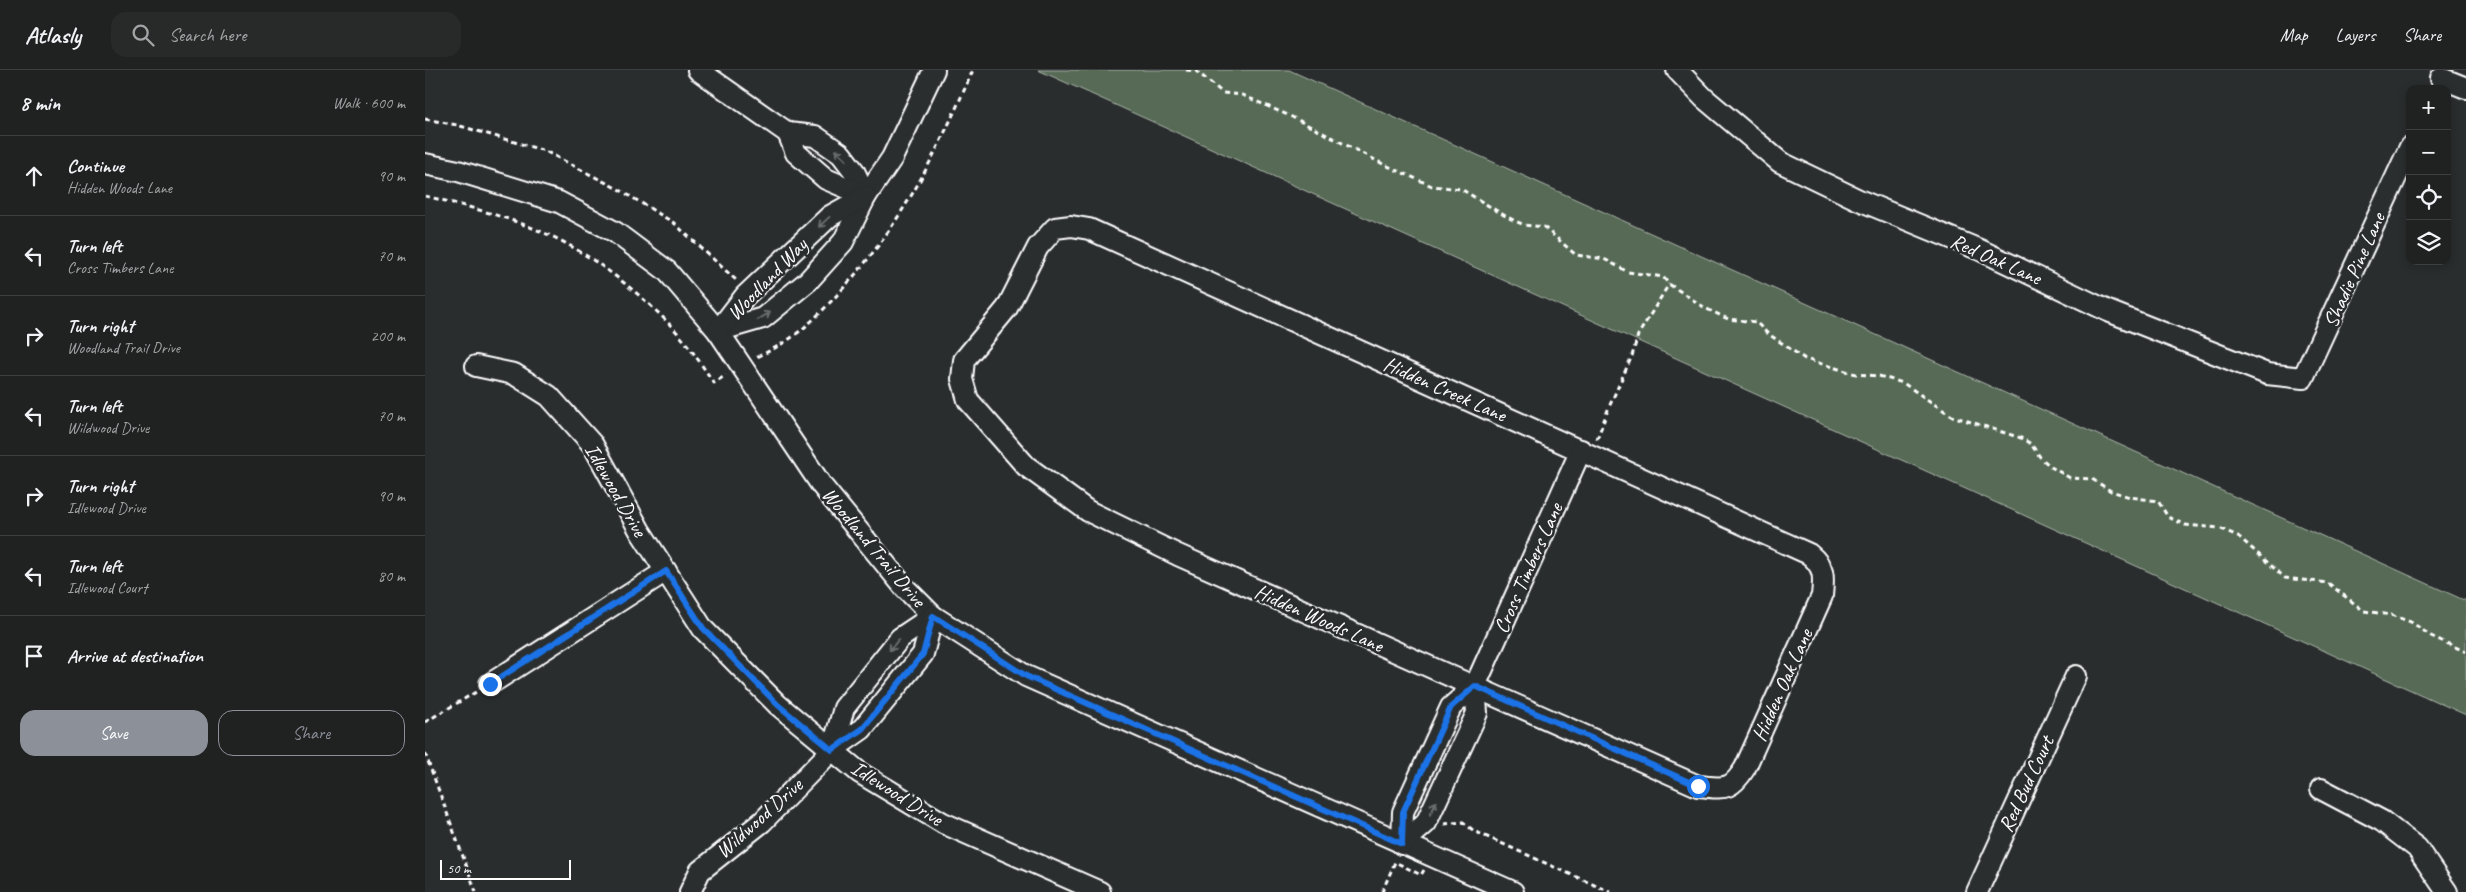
<!DOCTYPE html>
<html lang="en">
<head>
<meta charset="utf-8">
<style>
  body { margin:0; font-family:Caveat,sans-serif; background:#282a2a; color:#f1f3f6 }
  .controls { position:absolute; right:15px; top:15px; display:grid; overflow:hidden; border-radius:10px; box-shadow:0 2px 8px #0003 }
  .controls button { width:45px; height:45px; display:grid; place-items:center; padding:0; border:0; border-bottom:1px solid #3d3f40; background:#202222; color:#f1f3f6; font:25px sans-serif }
  .scale { position:absolute; left:15px; bottom:12px; width:131px; box-sizing:border-box; padding-left:5px; border:2px solid #fff; border-top:0; font-size:14px; line-height:18px; white-space:nowrap; color:#fff; -webkit-text-stroke:4px #2a2d2e; paint-order:stroke }
  .stop { position:absolute; width:15px; height:15px; margin:-11px; border:4px solid #1a73e8; border-radius:50%; background:#fff }
  .stop.end { background:#1a73e8; border-color:#fff; box-shadow:0 1px 5px #0008 }
  .list { margin:0; padding:0; list-style:none }
  h2 { display:flex; justify-content:space-between; align-items:center; height:65px; margin:0; padding:0 20px; font-size:21px }
  h2 small { font-size:16px; font-weight:400; color:#a2a4a5 }
  .list li { display:grid; grid-template-columns:32px 1fr auto; gap:15px; align-items:center; box-sizing:border-box; height:80px; padding:0 20px; border-top:1px solid #3d3f40 }
  .list b { display:block; font-size:19px; white-space:nowrap }
  .list p { margin:0; font-size:16px; white-space:nowrap; color:#a2a4a5 }
  .list em { font-size:16px; font-style:normal; color:#a2a4a5 }
  .actions { display:flex; gap:10px; padding:15px 20px }
  .actions a { flex:1; padding:11px 0; border:1px solid #8c9099; border-radius:15px; text-align:center; font-size:18px; color:#8c9099 }
  .actions .main { background:#8c9099; color:#fff }
  .icon { flex:none; width:28px; height:28px; fill:none; stroke:currentColor; stroke-width:2; stroke-linecap:round; stroke-linejoin:round }
  .map { position:relative; flex:none; width:2041px; height:822px; overflow:hidden }
  header { display:flex; align-items:center; gap:30px; box-sizing:border-box; height:70px; padding:0 25px; background:#202222; border-bottom:1px solid #3d3f40 }
  header strong { font-size:24px }
  nav { display:flex; gap:28px; margin-inline-start:auto; font-size:18px }
  .search { width:350px; height:45px; background:#282a2a; display:flex; align-items:center; gap:12px; box-sizing:border-box; padding:0 18px; border-radius:15px; color:#a2a4a5; font-size:19px }
  main { display:flex }
  aside { flex:1; background:#202222 }
  .map>svg:first-child { display:block }
  .grass { fill:#576b56; stroke:#abb5aa }
  .lines { fill:none; stroke-linecap:round; stroke-linejoin:round }
  .minor-casing { stroke:#fff; stroke-width:24 }
  .path { stroke:#fff; stroke-width:3; stroke-dasharray:5 4; stroke-linecap:butt }
  .minor { stroke:#2a2d2e; stroke-width:20 }
  .oneway { stroke:#6a6c6d }
  .route { stroke:#1a73e8; stroke-width:6 }
  .labels { text-anchor:middle; dominant-baseline:central; stroke-width:5; stroke-linejoin:round; paint-order:stroke }
  .street-label { font-size:21px; fill:#fff; stroke:#2a2d2e }
</style>
</head>
<body>
<header>
<strong>Atlasly</strong>
<div class="search"><svg class="icon" aria-label="search" viewBox="0 0 24 24"><circle cx="10" cy="10" r="6"/><path d="M15 15l6 6"/></svg>Search here</div>
<nav><a>Map</a><a>Layers</a><a>Share</a></nav>
</header>
<main>
<aside>
<h2>8 min<small>Walk · 600 m</small></h2>
<ul class="list">
<li><svg class="icon" aria-label="ahead" viewBox="0 0 24 24"><path d="M12 20V5M6 11l6-6 6 6"/></svg><div><b>Continue</b><p>Hidden Woods Lane</p></div><em>90 m</em></li>
<li><svg class="icon" aria-label="left" viewBox="0 0 24 24"><path d="M17 20v-9H6M10 6l-5 5 5 5"/></svg><div><b>Turn left</b><p>Cross Timbers Lane</p></div><em>70 m</em></li>
<li><svg class="icon" aria-label="right" viewBox="0 0 24 24"><path d="M7 20v-9h11M14 6l5 5-5 5"/></svg><div><b>Turn right</b><p>Woodland Trail Drive</p></div><em>200 m</em></li>
<li><svg class="icon" aria-label="left" viewBox="0 0 24 24"><path d="M17 20v-9H6M10 6l-5 5 5 5"/></svg><div><b>Turn left</b><p>Wildwood Drive</p></div><em>70 m</em></li>
<li><svg class="icon" aria-label="right" viewBox="0 0 24 24"><path d="M7 20v-9h11M14 6l5 5-5 5"/></svg><div><b>Turn right</b><p>Idlewood Drive</p></div><em>90 m</em></li>
<li><svg class="icon" aria-label="left" viewBox="0 0 24 24"><path d="M17 20v-9H6M10 6l-5 5 5 5"/></svg><div><b>Turn left</b><p>Idlewood Court</p></div><em>80 m</em></li>
<li><svg class="icon" aria-label="arrive" viewBox="0 0 24 24"><path d="M6 21V4h12l-3 4 3 4H6"/></svg><div><b>Arrive at destination</b></div></li>
</ul>
<div class="actions"><a class="main">Save</a><a>Share</a></div>
</aside>
<div class="map">
<svg width="2041" height="822" viewBox="0 0 2041 822">
  <rect width="100%" height="100%" fill="#2a2d2e"/>
  <filter id="ink" filterUnits="userSpaceOnUse"><feTurbulence type="fractalNoise" baseFrequency=".02" numOctaves="2"/><feDisplacementMap in="SourceGraphic" scale="10" xChannelSelector="R" yChannelSelector="G"/><feConvolveMatrix kernelMatrix="1 2 1 2 8 2 1 2 1" color-interpolation-filters="sRGB"/></filter>
  <g filter="url(#ink)">
    <!-- grass -->
    <path class="grass" d="M613,0H864L2041,531V645Z"/>
    <g class="lines">
      <!-- minor casing -->
      <g class="minor-casing">
        <g id="minor">
          <path d="M273,0L363,63L390,66L416,84L429,101L441,126"/>
          <path d="M1252,0L1279,28L1355,92L1434,130L1555,180L1683,241L1842,304L1878,308L1985,77"/>
          <path d="M2016,8L2041,18"/>
          <path d="M363,63L371,83L401,109L441,126"/>
          <path d="M0,94L33,101L134,132L190,162L242,201L293,261L397,416L480,518L508,546L601,606L1088,822"/>
          <path d="M646,156L664,159L1384,484C1400,497 1399,507 1397,526L1320,698C1305,722 1299,718 1273,716L753,485L663,441L601,396L543,330L537,309L539,290L582,238L613,177L630,158Z"/>
          <path d="M293,261L338,248L383,211L418,172L441,126L467,88L509,0"/>
          <path d="M293,261L320,226L405,146L441,126"/>
          <path d="M51,296L89,304L124,326L168,375L215,461L278,559L353,635L435,703L518,753L675,822"/>
          <path d="M65,614L241,501"/>
          <path d="M407,680L419,638L475,568L508,546"/>
          <path d="M1896,719L1957,751L1992,778L2022,822"/>
          <path d="M977,774L978,742L1026,637L1050,616L1156,380"/>
          <path d="M977,774L1001,753L1052,643L1050,616"/>
          <path d="M265,822L275,801L337,752L407,680L437,659L498,584L508,546"/>
          <path d="M1552,822L1651,606"/>
        </g>
      </g>
      <!-- path -->
      <g class="path">
        <path d="M761,0L771,1L798,23L817,25L867,47L958,94L1007,116L1036,119L1082,147L1099,155L1119,157L1151,185L1179,189L1203,202L1238,207L1244,214L1282,239L1303,249L1331,252L1342,263L1380,289L1431,304L1454,306L1478,313L1527,346L1596,368L1606,374L1615,387L1626,397L1645,408L1667,409L1686,421L1705,427L1733,431L1743,447L1760,455L1794,458L1813,466L1860,508L1903,513L1939,541L1966,545L1986,552L2006,566L2041,582"/>
        <path d="M0,49L32,55L120,81L195,120L249,153L311,210"/>
        <path d="M0,126C42,136 84,147 124,165C169,185 230,234 261,273C271,286 280,300 289,313L301,305"/>
        <path d="M332,287C369,270 386,253 413,224C477,155 511,85 548,0"/>
        <path d="M1172,369L1184,337L1207,286L1213,265L1244,214"/>
        <path d="M0,652L51,622"/>
        <path d="M0,683L51,822"/>
        <path d="M1019,754L1038,752L1049,761L1185,822"/>
        <path d="M957,822L970,792L996,805L999,800"/>
      </g>
      <!-- minor -->
      <use href="#minor" class="minor"/>
    </g>
    <!-- one-way arrows -->
    <defs><path id="oneway-shaft" d="M-6 0H5M1.5-3L5.5 0L1.5 3" fill="none" stroke-width="1.6" stroke-linecap="round" stroke-linejoin="round" transform="scale(1.25)"/></defs>
    <g class="oneway">
      <use href="#oneway-shaft" transform="translate(416 85) rotate(-136)"/>
      <use href="#oneway-shaft" transform="translate(399 152) rotate(137)"/>
      <use href="#oneway-shaft" transform="translate(339 246) rotate(-31)"/>
      <use href="#oneway-shaft" transform="translate(469 575) rotate(129)"/>
      <use href="#oneway-shaft" transform="translate(1008 738) rotate(-65)"/>
    </g>
  </g>
  <g class="lines" filter="url(#ink)">
    <!-- route -->
    <path class="route" d="M65,614L241,501L278,558L353,635L407,680L437,659L498,584L508,546L601,606L977,774L978,742L1026,637L1050,616L1273,716"/>
  </g>
  <g class="labels">
    <!-- street labels -->
    <g class="street-label">
      <text transform="translate(1571 189) rotate(24)">Red Oak Lane</text>
      <text transform="translate(1929 200) rotate(-66)">Shadie Pine Lane</text>
      <text transform="translate(342 209) rotate(-46)">Woodland Way</text>
      <text transform="translate(1020 319) rotate(24)">Hidden Creek Lane</text>
      <text transform="translate(191 420) rotate(60)">Idlewood Drive</text>
      <text transform="translate(449 477) rotate(50)">Woodland Trail Drive</text>
      <text transform="translate(1103 498) rotate(-66)">Cross Timbers Lane</text>
      <text transform="translate(894 548) rotate(24)">Hidden Woods Lane</text>
      <text transform="translate(1357 615) rotate(-66)">Hidden Oak Lane</text>
      <text transform="translate(1601 714) rotate(-65)">Red Bud Court</text>
      <text transform="translate(472 723) rotate(32)">Idlewood Drive</text>
      <text transform="translate(334 748) rotate(-42)">Wildwood Drive</text>
    </g>
  </g>
</svg>
<div class="controls">
<button>+</button>
<button>−</button>
<button><svg class="icon" aria-label="locate" viewBox="0 0 24 24"><circle cx="12" cy="12" r="6"/><path d="M12 2v4M12 18v4M2 12h4M18 12h4"/></svg></button>
<button><svg class="icon" aria-label="layers" viewBox="0 0 24 24"><path d="M12 4l9 5-9 5-9-5zM3 14l9 5 9-5"/></svg></button>
</div>
<div class="scale">50 m</div>
<div class="stop" style="left:1273px;top:716px"></div>
<div class="stop end" style="left:65px;top:614px"></div>
</div>
</main>
</body>
</html>
